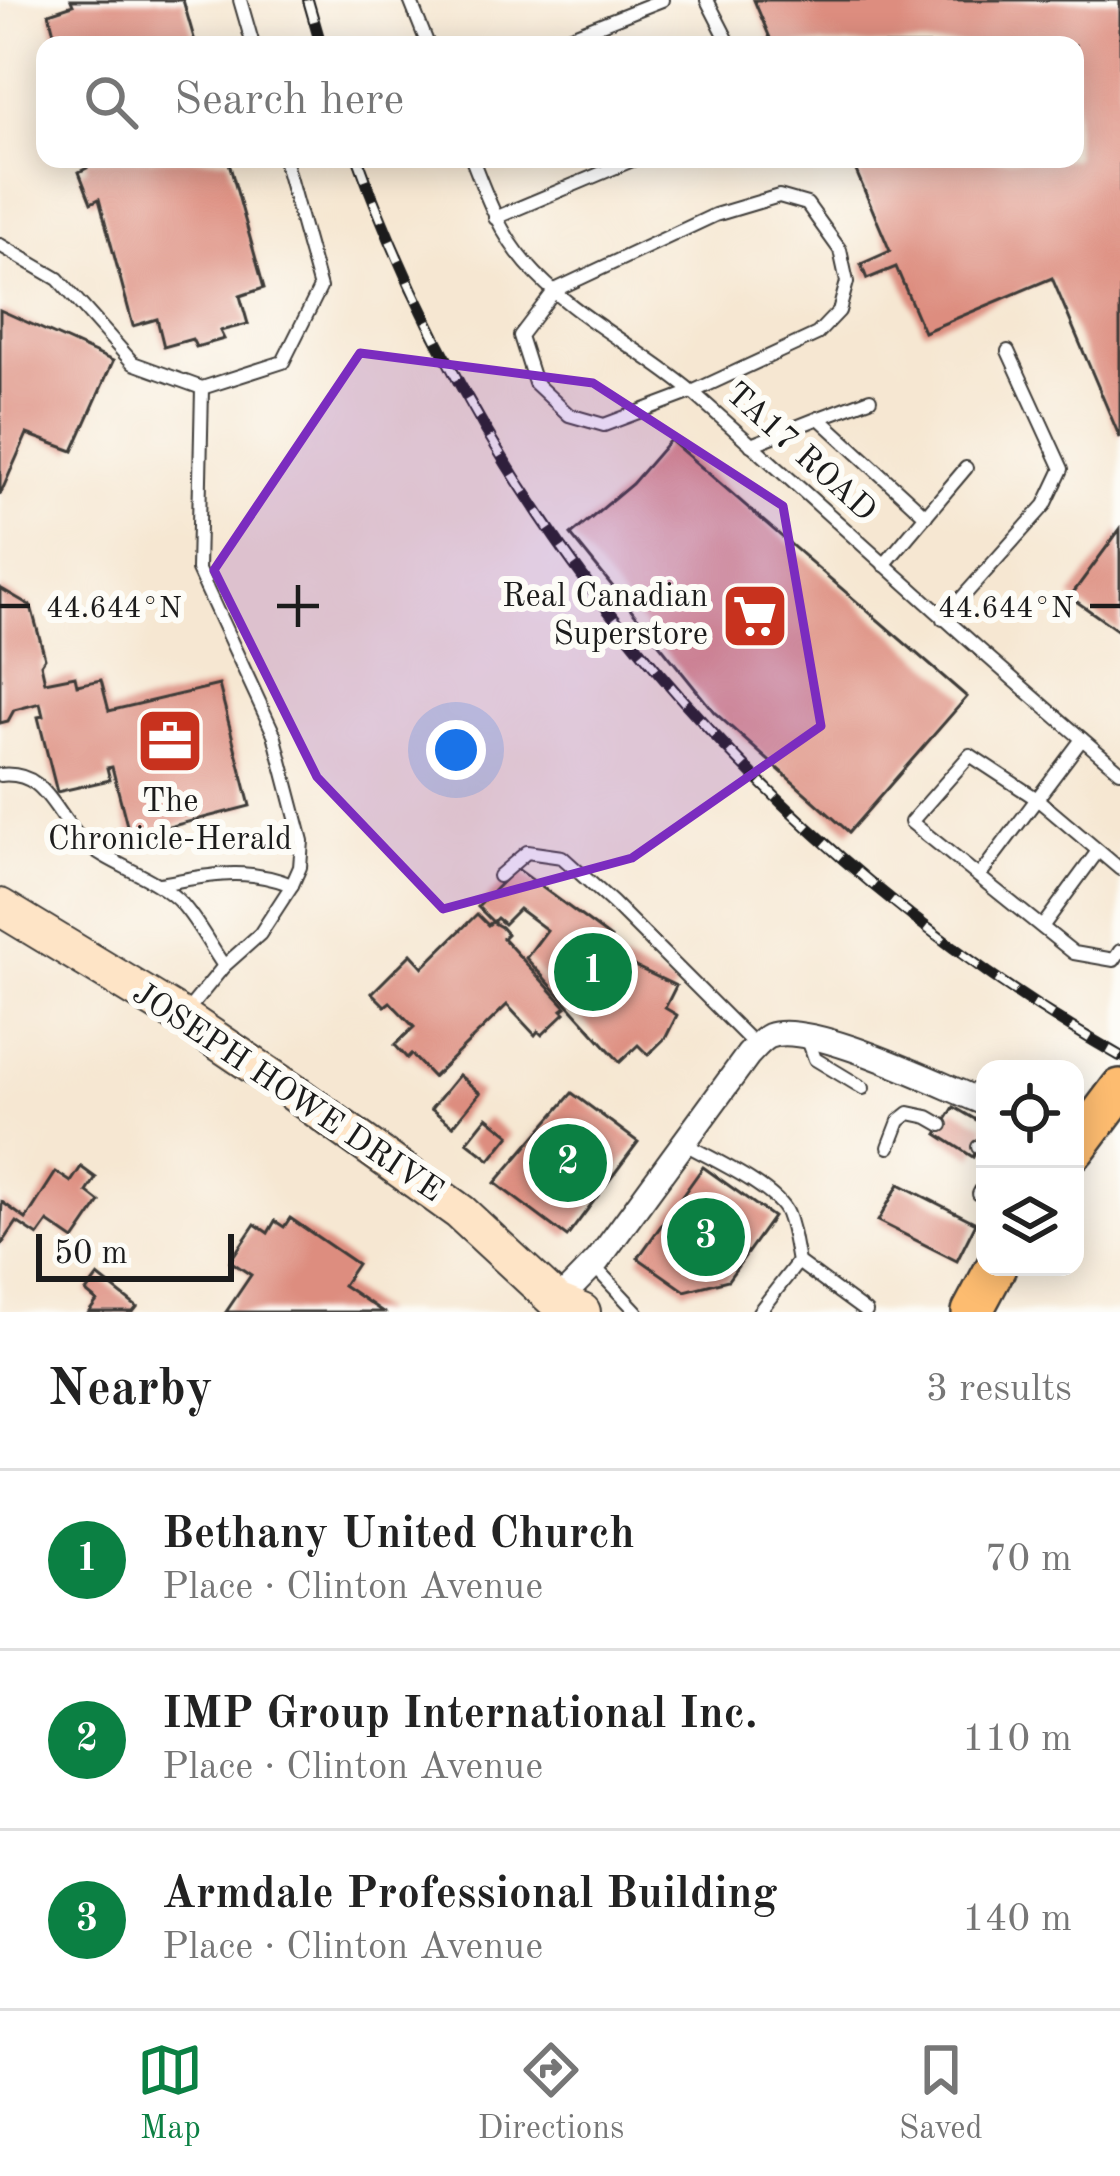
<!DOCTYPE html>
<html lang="en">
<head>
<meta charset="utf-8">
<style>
  body { margin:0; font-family:"Old Standard TT",serif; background:#f2f2f2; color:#222 }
  .controls { position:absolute; right:36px; bottom:36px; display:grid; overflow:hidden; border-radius:24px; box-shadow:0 6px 30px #0003 }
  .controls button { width:108px; height:108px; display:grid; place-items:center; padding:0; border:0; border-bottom:3px solid #e0e0e0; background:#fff; color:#222; font:60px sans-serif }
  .scale { position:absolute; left:36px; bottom:30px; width:198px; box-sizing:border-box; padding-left:12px; border:6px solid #1c1c1c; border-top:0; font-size:33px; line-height:42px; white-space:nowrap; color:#1c1c1c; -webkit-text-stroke:9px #fdfcf7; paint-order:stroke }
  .you { position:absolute; left:456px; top:750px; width:42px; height:42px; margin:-30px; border:9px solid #fff; border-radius:50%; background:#1a73e8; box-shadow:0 0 0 18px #1a73e833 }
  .badge { display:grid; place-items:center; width:78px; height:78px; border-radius:50%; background:#0b8043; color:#fff; font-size:39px; font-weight:700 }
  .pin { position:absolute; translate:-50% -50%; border:6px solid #fff; box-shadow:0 3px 12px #0006 }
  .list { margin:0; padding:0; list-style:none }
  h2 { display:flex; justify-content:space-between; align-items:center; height:156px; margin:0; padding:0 48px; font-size:51px }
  h2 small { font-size:39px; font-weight:400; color:#767676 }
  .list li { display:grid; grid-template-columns:78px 1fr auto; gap:36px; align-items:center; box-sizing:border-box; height:180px; padding:0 48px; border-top:3px solid #e0e0e0 }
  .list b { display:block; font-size:45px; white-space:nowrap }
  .list p { margin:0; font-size:39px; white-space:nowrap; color:#767676 }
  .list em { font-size:39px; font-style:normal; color:#767676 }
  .icon { flex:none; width:66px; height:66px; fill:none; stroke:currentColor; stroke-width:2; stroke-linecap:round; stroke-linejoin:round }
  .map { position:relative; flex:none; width:1120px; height:1312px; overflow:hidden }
  .search { position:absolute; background:#fff; box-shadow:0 6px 30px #0003; left:36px; right:36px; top:36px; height:132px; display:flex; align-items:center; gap:30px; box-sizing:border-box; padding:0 42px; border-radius:24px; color:#767676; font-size:45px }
  .sheet { height:696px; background:#fff }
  nav { display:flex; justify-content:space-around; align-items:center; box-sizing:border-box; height:168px; border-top:3px solid #e0e0e0; background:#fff; font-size:33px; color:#767676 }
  nav a { display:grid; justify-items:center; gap:6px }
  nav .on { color:#0b8043 }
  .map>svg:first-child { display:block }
  .building { fill:#dd8d7f }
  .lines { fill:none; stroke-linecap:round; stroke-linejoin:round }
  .lane-casing { stroke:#3d3a37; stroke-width:16 }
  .street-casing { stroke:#3d3a37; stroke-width:28 }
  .secondary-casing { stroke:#3d3a37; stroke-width:40 }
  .primary-casing { stroke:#3d3a37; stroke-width:44 }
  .lane { stroke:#fff; stroke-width:12 }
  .street { stroke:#fff; stroke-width:24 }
  .secondary { stroke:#fee4c6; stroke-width:36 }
  .primary { stroke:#fdbc70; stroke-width:39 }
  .rail-casing { stroke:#1c1c1c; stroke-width:12 }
  .rail { stroke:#fdfcf7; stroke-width:8; stroke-dasharray:22; stroke-linecap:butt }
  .marked { fill:#7b2cbf; fill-opacity:0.2; stroke:#7b2cbf; stroke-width:9; stroke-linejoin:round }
  .ticks { fill:none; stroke:#1c1c1c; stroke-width:4.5 }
  .labels { text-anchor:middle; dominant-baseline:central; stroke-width:12; stroke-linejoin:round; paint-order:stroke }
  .street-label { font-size:33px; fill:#1c1c1c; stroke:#fdfcf7 }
  .poi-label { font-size:33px; fill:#1c1c1c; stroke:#fdfcf7; text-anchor:end }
  .ticks-label { font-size:30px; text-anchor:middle; fill:#1c1c1c; stroke:#fdfcf7; stroke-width:12; stroke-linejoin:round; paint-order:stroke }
</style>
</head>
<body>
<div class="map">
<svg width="1120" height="1312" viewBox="0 0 1120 1312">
  <rect width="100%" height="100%" fill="#fdfcf7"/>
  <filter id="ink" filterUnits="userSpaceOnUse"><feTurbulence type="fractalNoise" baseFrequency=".00833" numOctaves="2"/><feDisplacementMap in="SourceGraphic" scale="24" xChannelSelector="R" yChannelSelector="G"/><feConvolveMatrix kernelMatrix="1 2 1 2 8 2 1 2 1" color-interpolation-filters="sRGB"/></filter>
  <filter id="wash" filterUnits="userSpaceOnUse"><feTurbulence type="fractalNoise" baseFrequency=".004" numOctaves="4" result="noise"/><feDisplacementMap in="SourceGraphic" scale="48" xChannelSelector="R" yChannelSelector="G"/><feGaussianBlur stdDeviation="2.7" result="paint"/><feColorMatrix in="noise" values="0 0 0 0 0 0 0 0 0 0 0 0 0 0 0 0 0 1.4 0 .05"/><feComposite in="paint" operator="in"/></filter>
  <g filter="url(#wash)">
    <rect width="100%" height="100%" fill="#f6e7d2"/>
    <g id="blocks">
      <!-- building -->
      <g class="building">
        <path d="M71,0H183L196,45H57L49,13L73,5Z"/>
        <path d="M754,0H1120V438L1052,278L924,332L896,267L867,279L861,264L890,251L851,159H1075V45H773Z"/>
        <path d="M85,159H228L264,288L240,296L248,324L220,331L224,339L196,347L192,339L164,347L157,319L133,326L99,199L91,203L79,172L87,168Z"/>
        <path d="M0,310L113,361L73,451L27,434L0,495Z"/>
        <path d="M670,440L967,697L849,832L714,712L571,535L632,484Z"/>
        <path d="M1120,529V632L1070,597Z"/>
        <path d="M0,588L31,606L45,658L41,664L45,682L75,676L77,685L101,680L109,711L219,685L250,806L130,837L112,767L107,768L110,780L57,792L38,717L43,716L40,703L14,710L8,721L0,723Z"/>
        <path d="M516,868L611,938L605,952L676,986L665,1008L677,1015L666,1037L648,1055L638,1045L620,1062L526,958L547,930L519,909L504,924L497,918L493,922L478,907Z"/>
        <path d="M477,914L488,925L492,922L501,927L507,934L503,938L566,1007L562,1010L565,1013L542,1035L538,1031L535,1035L507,1005L433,1077L411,1054L407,1058L395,1045L414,1027L390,1002L385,1006L372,993L411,954L423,967Z"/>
        <path d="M459,1075L480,1093L453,1126L431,1109Z"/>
        <path d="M572,1093L638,1142L567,1237L495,1183Z"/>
        <path d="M954,1107L985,1125V1135L973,1157L937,1134Z"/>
        <path d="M487,1117L510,1135L490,1160L467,1142Z"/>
        <path d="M81,1167L96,1178L87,1192L100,1202L74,1240L48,1222L38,1236L17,1222L0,1247L2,1202L26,1219L56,1172L71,1182Z"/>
        <path d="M703,1167L773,1217L728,1280L685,1291L638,1258Z"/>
        <path d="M899,1184L976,1223L957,1261L878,1221Z"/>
        <path d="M290,1218L357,1264L343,1285L383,1312H226L251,1275L230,1261L255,1224L268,1233L275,1221L284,1227Z"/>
        <path d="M98,1276L137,1307L133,1312H89L97,1301L86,1292Z"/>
      </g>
    </g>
  </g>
  <g filter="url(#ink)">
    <use href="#blocks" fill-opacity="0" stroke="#3d3a37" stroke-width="3"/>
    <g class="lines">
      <!-- lane casing -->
      <g class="lane-casing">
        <g id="lane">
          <path d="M240,0L253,45"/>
          <path d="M410,0L428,45"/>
          <path d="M707,0L730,45"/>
          <path d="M548,45L662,0"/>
          <path d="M472,159C487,197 499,232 526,263C573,318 644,349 698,397C839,522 976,650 1120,771"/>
          <path d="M779,196L807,204L840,250L847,282L839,311L817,334L692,392L604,425L569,415L535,383L520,336L555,290L715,215Z"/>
          <path d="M495,218L635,159"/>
          <path d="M0,245L58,279L133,363L202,388L283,362L320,288L284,159"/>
          <path d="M819,418L870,399"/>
          <path d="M751,445L819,418L926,516"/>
          <path d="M884,565L966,468"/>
          <path d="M943,619L1045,505L1062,469L1008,351"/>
          <path d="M0,775C46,770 53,812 81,839C111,867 154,874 182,904C198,922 210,946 224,966"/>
          <path d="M1120,869L1037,799L970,755L911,822L1074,953L1114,960L1120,951"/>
          <path d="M499,876L527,852L562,857L613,903L756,1046"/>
          <path d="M979,876L1082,739"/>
          <path d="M159,884C208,876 244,866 292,885"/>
          <path d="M1042,927L1098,851"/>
          <path d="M183,1016L224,966L260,934L292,885L300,867L302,841L274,734L198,570L202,388"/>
          <path d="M807,1037L815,1059L863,1088"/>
          <path d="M683,1143C708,1157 777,1188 787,1214C793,1229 795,1247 798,1262L866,1312"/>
          <path d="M889,1147L899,1121L909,1113L928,1117L942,1125"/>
          <path d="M978,1147L985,1151"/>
          <path d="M979,1194L985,1183"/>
          <path d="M593,1265L637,1312"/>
          <path d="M759,1312L798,1262"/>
        </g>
      </g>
      <!-- street casing -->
      <g class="street-casing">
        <path id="street" d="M557,1302L598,1260L748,1055C754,1049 761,1040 769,1036C809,1020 942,1086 985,1103"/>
      </g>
      <!-- secondary casing -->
      <g class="secondary-casing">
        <path id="secondary" d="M0,907L182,1017L290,1090L460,1212L557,1302L582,1312"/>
      </g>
      <!-- primary casing -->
      <g class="primary-casing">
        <g id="primary">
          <path d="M1075,1149L1120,1089"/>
          <path d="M972,1312L996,1267"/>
        </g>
      </g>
      <!-- lane -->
      <use href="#lane" class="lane"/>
      <!-- street -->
      <use href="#street" class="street"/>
      <!-- secondary -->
      <use href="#secondary" class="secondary"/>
      <!-- primary -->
      <use href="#primary" class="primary"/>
      <!-- rail casing -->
      <g class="rail-casing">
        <g id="rail">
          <path d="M308,0L321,45"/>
          <path d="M358,159C493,533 775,860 1120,1056"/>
        </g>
      </g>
      <!-- rail -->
      <use href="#rail" class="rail"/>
    </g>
  </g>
  <!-- marked area -->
  <path class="marked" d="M360,353L593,383L783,506L821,726L632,858L443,909L317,777L214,570Z"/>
  <!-- ticks -->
  <path class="ticks" d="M298,585V627M0,606H30M277,606H319M1090,606H1120"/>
  <!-- icons -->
  <defs>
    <g id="supermarket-square" transform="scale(3.45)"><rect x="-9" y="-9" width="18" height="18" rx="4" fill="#c8321e" stroke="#fdfcf7"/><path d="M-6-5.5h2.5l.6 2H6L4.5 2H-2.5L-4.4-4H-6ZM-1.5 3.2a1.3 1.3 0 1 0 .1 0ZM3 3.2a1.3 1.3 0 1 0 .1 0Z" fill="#fff"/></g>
    <g id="office-square" transform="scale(3.45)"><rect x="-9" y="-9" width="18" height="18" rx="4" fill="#c8321e" stroke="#fdfcf7"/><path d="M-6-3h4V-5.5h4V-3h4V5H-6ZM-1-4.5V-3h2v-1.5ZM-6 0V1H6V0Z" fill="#fff"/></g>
  </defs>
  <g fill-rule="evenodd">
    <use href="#supermarket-square" x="755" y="616"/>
    <use href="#office-square" x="170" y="741"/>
  </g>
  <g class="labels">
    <!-- street labels -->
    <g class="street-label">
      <text transform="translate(800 453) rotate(42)">TA17 ROAD</text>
      <text transform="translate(287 1093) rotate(34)">JOSEPH HOWE DRIVE</text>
    </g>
    <!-- poi labels -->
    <g class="poi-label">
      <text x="708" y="597">Real Canadian<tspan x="708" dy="38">Superstore</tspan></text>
      <text x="170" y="802" text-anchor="middle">The<tspan x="170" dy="38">Chronicle-Herald</tspan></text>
    </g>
  </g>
  <g class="ticks-label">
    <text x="114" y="617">44.644°N</text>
    <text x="1006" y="617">44.644°N</text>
  </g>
</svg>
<div class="controls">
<button><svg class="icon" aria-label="locate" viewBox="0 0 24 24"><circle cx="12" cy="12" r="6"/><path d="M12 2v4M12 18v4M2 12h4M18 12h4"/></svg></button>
<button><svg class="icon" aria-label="layers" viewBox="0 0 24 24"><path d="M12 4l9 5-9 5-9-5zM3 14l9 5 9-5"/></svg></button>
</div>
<div class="scale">50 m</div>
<div class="you"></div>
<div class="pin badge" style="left:593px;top:972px">1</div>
<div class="pin badge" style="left:568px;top:1163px">2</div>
<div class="pin badge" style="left:706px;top:1237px">3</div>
<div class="search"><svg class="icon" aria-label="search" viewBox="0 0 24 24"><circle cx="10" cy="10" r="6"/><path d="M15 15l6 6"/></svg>Search here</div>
</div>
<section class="sheet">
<h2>Nearby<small>3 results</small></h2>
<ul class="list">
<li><span class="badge">1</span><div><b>Bethany United Church</b><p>Place · Clinton Avenue</p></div><em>70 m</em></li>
<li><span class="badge">2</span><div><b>IMP Group International Inc.</b><p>Place · Clinton Avenue</p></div><em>110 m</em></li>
<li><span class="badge">3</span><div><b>Armdale Professional Building</b><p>Place · Clinton Avenue</p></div><em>140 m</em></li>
</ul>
</section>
<nav>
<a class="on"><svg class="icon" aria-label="map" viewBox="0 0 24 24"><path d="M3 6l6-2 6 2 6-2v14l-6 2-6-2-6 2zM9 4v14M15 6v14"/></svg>Map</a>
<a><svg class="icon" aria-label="directions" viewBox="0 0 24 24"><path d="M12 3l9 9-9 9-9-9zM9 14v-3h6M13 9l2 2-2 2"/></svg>Directions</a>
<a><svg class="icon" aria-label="saved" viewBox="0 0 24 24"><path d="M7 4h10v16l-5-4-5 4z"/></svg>Saved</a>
</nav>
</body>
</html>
